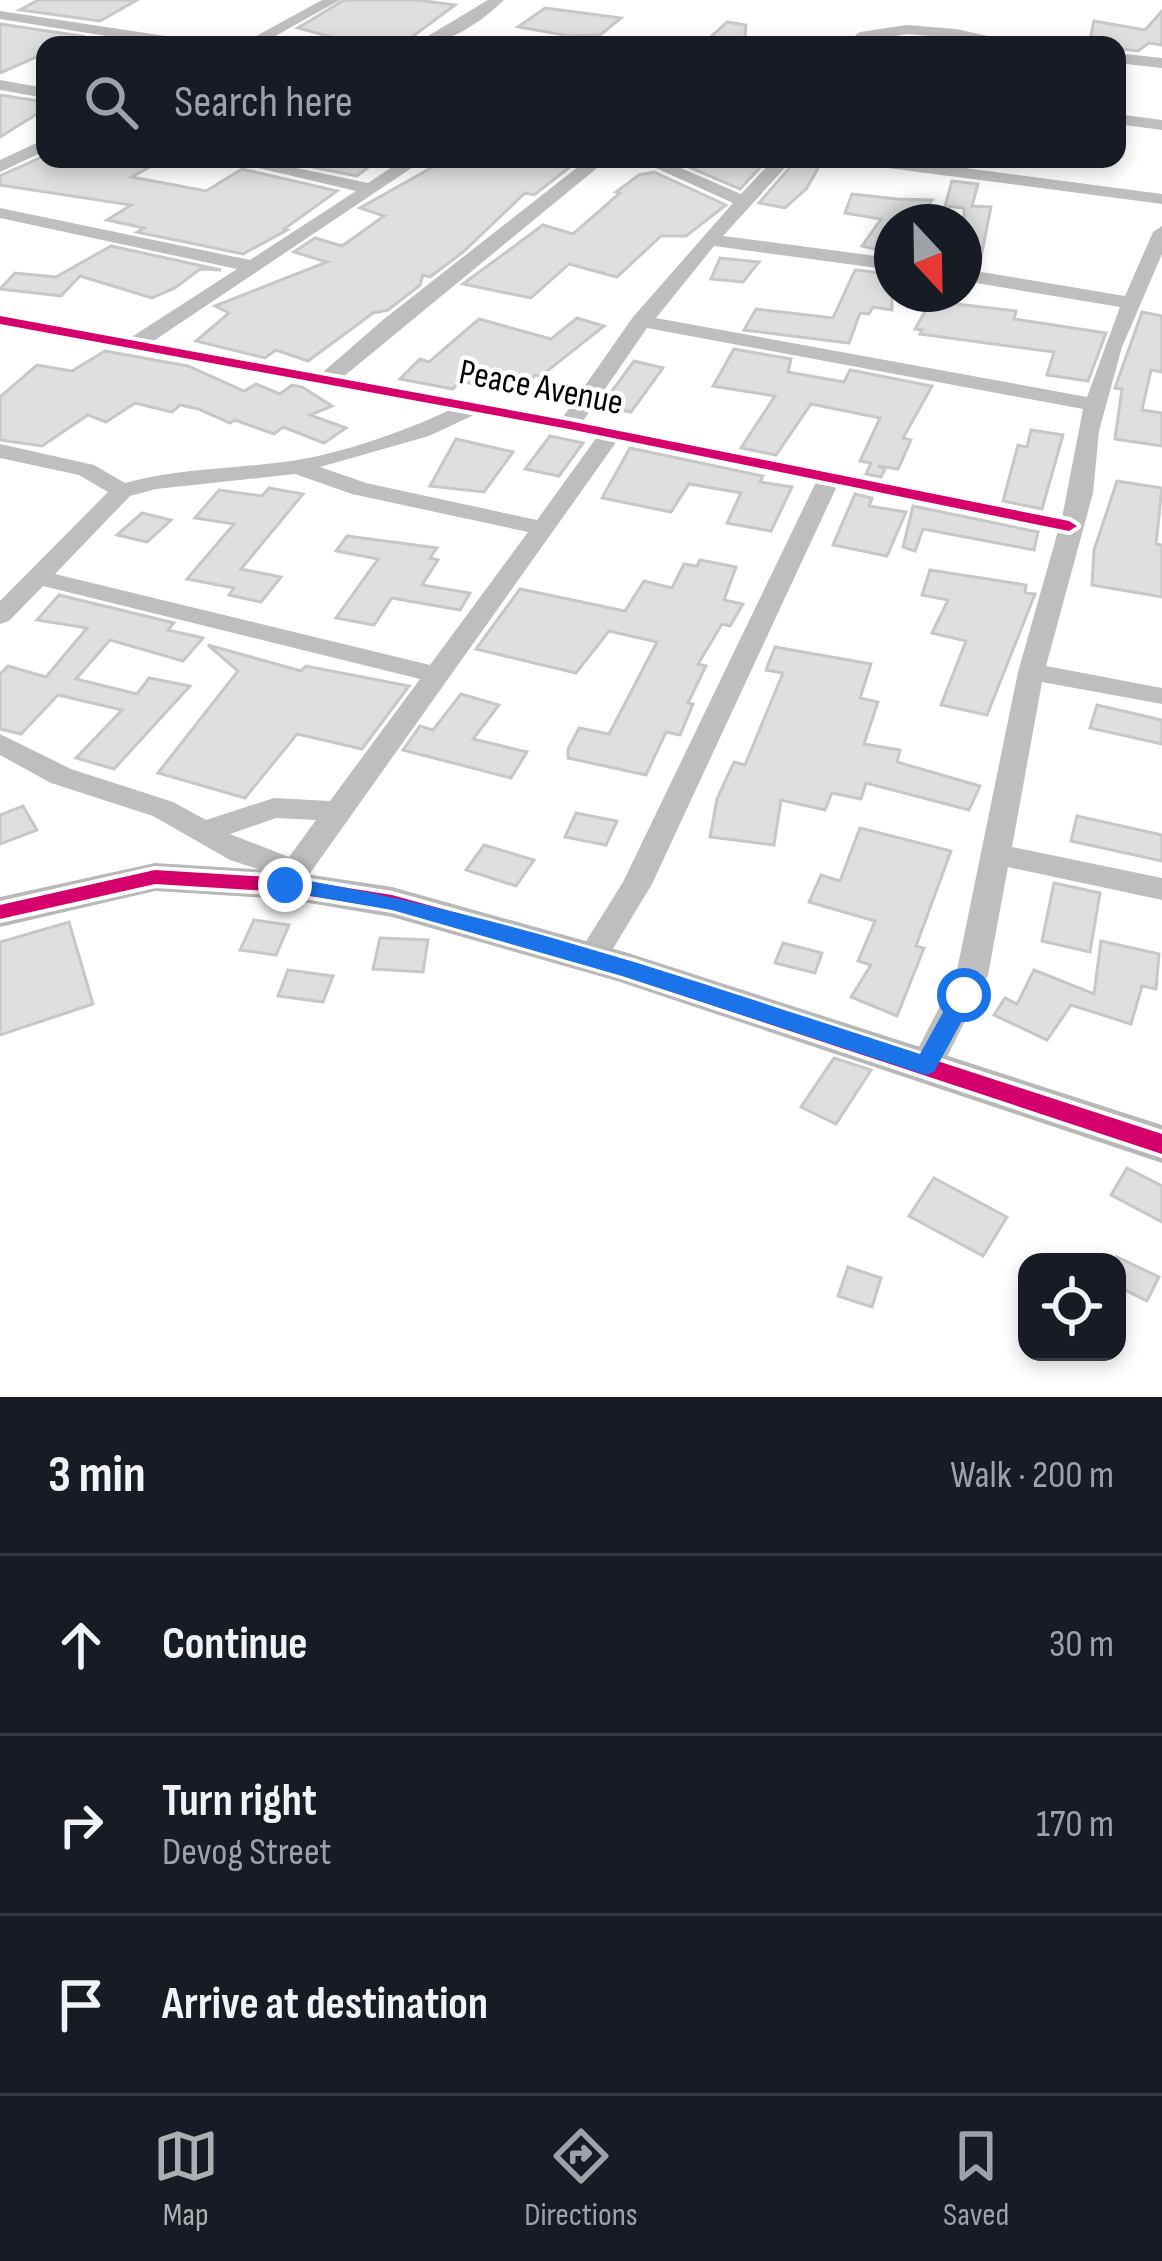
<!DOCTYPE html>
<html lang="en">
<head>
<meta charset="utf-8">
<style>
  body { margin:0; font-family:"Sofia Sans Condensed",sans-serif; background:#242831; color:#f1f3f6 }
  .controls { position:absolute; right:36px; bottom:36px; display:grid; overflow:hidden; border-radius:24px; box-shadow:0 6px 18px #0003 }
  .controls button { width:108px; height:108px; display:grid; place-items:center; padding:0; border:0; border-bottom:3px solid #363941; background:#171b24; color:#f1f3f6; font:60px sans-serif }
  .compass { position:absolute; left:874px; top:204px; width:108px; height:108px; border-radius:50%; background:#171b24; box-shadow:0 6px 18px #0003; rotate:158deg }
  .stop { position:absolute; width:36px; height:36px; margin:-27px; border:9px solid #1a73e8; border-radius:50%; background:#fff }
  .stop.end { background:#1a73e8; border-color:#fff; box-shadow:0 3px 12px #0008 }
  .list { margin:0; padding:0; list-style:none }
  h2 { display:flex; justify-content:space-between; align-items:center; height:156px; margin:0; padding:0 48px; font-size:51px }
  h2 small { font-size:39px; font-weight:400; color:#9ea1a6 }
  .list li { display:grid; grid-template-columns:78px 1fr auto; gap:36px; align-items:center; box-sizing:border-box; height:180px; padding:0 48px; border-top:3px solid #363941 }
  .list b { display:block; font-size:45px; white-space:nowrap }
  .list p { margin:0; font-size:39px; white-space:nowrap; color:#9ea1a6 }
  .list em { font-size:39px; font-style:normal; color:#9ea1a6 }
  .icon { flex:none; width:66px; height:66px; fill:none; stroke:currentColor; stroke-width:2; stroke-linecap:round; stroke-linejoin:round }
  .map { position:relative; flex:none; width:1162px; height:1397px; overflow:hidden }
  .search { position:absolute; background:#171b24; box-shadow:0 6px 18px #0003; left:36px; right:36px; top:36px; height:132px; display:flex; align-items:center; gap:30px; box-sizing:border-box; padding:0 42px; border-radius:24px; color:#9ea1a6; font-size:45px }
  .sheet { height:696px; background:#171b24 }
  nav { display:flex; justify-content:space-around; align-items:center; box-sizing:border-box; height:168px; border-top:3px solid #363941; background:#171b24; font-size:33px; color:#9ea1a6 }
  nav a { display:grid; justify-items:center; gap:6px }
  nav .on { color:#adaeaf }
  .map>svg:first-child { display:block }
  .building { fill:#dfdfdf; stroke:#c7c7c7; stroke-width:3 }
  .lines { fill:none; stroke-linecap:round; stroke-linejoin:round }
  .street { fill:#bebebe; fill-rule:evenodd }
  .secondary { fill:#b8b8b8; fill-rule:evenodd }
  .cycleway-casing { stroke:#fff; stroke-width:8 }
  .cycleway { fill:#d6006c; fill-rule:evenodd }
  .route { fill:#1a73e8 }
  .labels { text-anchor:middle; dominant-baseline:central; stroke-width:9; stroke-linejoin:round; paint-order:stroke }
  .street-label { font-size:36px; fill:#000; stroke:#fff }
</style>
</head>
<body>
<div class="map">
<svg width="1162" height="1397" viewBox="0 0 1162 1397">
  <rect width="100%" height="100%" fill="#fff"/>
  <!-- building -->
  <g class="building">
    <path d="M38,0H137L100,21L20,10Z"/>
    <path d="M344,0H417L455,5L401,45H362L298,28Z"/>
    <path d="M545,8L621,18L600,35L570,36L518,27Z"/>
    <path d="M1162,11V45L1149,43L1138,51L1089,45L1094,21L1145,30Z"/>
    <path d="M727,22L746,25L744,45H702Z"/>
    <path d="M0,24L81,36L62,45H45V53L0,73Z"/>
    <path d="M0,95L45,102V109L0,137Z"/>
    <path d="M44,156L78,165L89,159H129L153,165L132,177L206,191L242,169L337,191L284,229L287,230L243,254L137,232L144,228L107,220L131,205L0,185V176Z"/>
    <path d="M328,159H379L357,176L316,168Z"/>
    <path d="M447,159H572L563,165L570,167L534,195L525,193L463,252L430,277L423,275L420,285L388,310L373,313L308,361L276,350L265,358L196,341L229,313L215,306L327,262L294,252L315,238L342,246L384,216L360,208Z"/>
    <path d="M683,159H768L740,189L677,162Z"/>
    <path d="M797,159L822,161L807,188L785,208L759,203Z"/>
    <path d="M654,172L726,205L686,236H661L617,277L569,264L531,298L463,284L543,225L573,234L620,193L616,192L639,175Z"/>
    <path d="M952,181L978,184L972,206L991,207L979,267L964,265V208L945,206Z"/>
    <path d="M852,194L897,199L932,200L917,222L892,221V253L862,246L881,219L845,213Z"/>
    <path d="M111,246L221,270L200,269L175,288L152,298L80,276L61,296L0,289L15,273L56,277Z"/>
    <path d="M720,258L759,262L743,282L711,279Z"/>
    <path d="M855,270L892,274V310L873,307L869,314L860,313L849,343L744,330L756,309L833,318Z"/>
    <path d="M931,301L1016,311L1014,319L1106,333L1088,381L1047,375L1054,352L920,334L922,330L915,329Z"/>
    <path d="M1142,312L1162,316V372L1151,370L1142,410L1162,413V446L1115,439L1122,389L1115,388Z"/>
    <path d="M577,318L604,326L541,376L535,375L520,393L459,381L453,389L400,379L420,359L429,362L479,319L551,339Z"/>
    <path d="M734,349L791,359L788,372L844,382L850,370L932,386L903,438L911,440L898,469L878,466L885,469L881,477L866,474L871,463L860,461L880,418L811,404L776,455L741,448L775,396L713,386Z"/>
    <path d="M105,351L188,366L244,391L256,384L280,394L292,385L302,387L332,406L310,415L346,428L324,443L283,427L274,434L235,420L230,423L198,409L180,405L172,412L135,403L106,422L88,415L42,446L0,440V397L37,365L72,371Z"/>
    <path d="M634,361L663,368L631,412L601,406Z"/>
    <path d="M1031,430L1063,435L1042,509L1003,501L1018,445L1027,447Z"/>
    <path d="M550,436L583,443L559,476L525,469Z"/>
    <path d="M456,439L513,452L484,492L430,486Z"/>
    <path d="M630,448L763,476L760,482L792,487L771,531L727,523L741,493L689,484L671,512L602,498Z"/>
    <path d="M1117,481L1162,488L1156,544L1162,545V597L1092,585L1094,550Z"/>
    <path d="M269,488L303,494L241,569L281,577L261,602L229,595L234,588L187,579L234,524L195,518L219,490L262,496Z"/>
    <path d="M855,494L872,498L869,506L906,512L887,556L833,545Z"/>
    <path d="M913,506L1038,532L1034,550L923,529L915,551L903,547Z"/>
    <path d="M142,513L171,520L147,542L117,535Z"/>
    <path d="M347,536L437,548L430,558L438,560L422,585L470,593L460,610L392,598L374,625L336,618L378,559L336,551Z"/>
    <path d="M700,560L736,567L724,600L743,604L730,626L722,624L698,664L706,666L688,703L693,704L680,735L666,732L646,775L568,758V749L579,728L609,734L657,642L609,631L576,673L476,649L520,589L625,611L644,581L672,588L684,564L697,566Z"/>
    <path d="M930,570L1026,585L1025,593L1035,594L987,715L941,705L966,641L932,633L948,600L922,595Z"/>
    <path d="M59,595L174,623L168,630L203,638L183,661L110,640L76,679L137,694L149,678L190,686L114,769L76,758L122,710L58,695L21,734L0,729V674L8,666L46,677L87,628L37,620Z"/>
    <path d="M208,645L301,671L306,666L409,686L362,749L297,734L245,798L158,773L238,671Z"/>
    <path d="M775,647L871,664L860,698L878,702L864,744L900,750L897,762L980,786L969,810L866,783L861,799L832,793L825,810L781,800L774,845L710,837L717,799L734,762L745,765L783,673L766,670Z"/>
    <path d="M461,694L499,705L473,739L527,752L511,778L403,750L420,726L433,730Z"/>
    <path d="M1097,705L1162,720V744L1090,728Z"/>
    <path d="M23,806L37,830L0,844V815Z"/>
    <path d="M576,813L617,821L606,845L565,837Z"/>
    <path d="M1077,816L1162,835V861L1071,841Z"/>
    <path d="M860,828L951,851L916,946L924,948L897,1016L851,997L871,965L858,961L875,921L809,902L821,875L840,881Z"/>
    <path d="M484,845L534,860L516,886L466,870Z"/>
    <path d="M1054,883L1100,893L1090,952L1042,941Z"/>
    <path d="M254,920L289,925L276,955L240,950Z"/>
    <path d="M69,922L93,1004L0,1035V942Z"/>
    <path d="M380,938L428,940L423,972L373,969Z"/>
    <path d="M1101,941L1159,954L1156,989L1142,986L1131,1024L1071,1005L1047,1040L994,1015L1005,998L1017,1004L1034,970L1094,994Z"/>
    <path d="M783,943L822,953L815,973L775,963Z"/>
    <path d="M288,970L333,976L323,1002L278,996Z"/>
    <path d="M834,1058L871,1070L836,1124L801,1107Z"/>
    <path d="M1127,1168L1162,1186V1222L1111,1195Z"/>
    <path d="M934,1178L1007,1217L983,1256L909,1216Z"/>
    <path d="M1117,1257L1159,1277L1147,1301L1117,1286Z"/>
    <path d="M848,1267L881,1278L872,1307L838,1296Z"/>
  </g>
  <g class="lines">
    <!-- street -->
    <g class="street">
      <path d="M322,0H340L259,45H240Z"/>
      <path d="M488,0H504C480,23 448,45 413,45Z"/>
      <path d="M0,11L192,40L200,45H163L0,19Z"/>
      <path d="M907,25L956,29L1029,45L907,34L843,45L860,32Z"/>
      <path d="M1117,53L1162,58V68L1117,63Z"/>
      <path d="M0,80L45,88V98L0,90Z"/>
      <path d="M1117,114L1162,120V130L1117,124Z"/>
      <path d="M45,139V151L0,172V160Z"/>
      <path d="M220,159H254L368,183L404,159H425L152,342L322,373L384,319L588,159H608L343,377L563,417L633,317L733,203L636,159H660L741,194L774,159H793L723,236L892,258V270L714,246L656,318L1087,397L1120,307L964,281V269L1125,296L1153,232L1162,226V254L1122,347L1099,431L1093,493L1046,666L1162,688V704L1042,682L1012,847L1162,878V900L1008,867L988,975L938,1075L926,1079L914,1075L909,1066L956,975L1018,672L1058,531L837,486L652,884L602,967L591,971L580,967L575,959L623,882L816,482L617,441L296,893H274L270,885L276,875L230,860L153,816L51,783L0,755V734L71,769L173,802L206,820L274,798L330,801L420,679L43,586L9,621L0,624V601L108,492L79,475L0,458V444L94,465L125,483C179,468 236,469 291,461C344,453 402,432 450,410L0,326V314L130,338L237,269L0,218V208L250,260L356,191ZM647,328L1083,409L1062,518L583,421ZM476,414L597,437L537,520L366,483L320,467L429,436ZM295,474L352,494L528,532L430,665L55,574L130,496L156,489ZM276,818L316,820L289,857L230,834Z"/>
      <path d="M848,159H896L1162,194V204L857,164Z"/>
    </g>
    <!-- secondary -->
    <path class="secondary" d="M155,863L285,871L392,887L625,952L1162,1125V1163L617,981L392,917L285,899L155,891L0,927V897Z"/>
    <!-- cycleway casing -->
    <g class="cycleway-casing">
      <g id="cycleway">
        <path d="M0,316L569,421L1069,521L1077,526L1069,531L569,429L0,324Z"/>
        <path d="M155,870L285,878L392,895L633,962L1162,1134V1154L621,975L392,909L285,892L155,884L0,919V905Z"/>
      </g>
    </g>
    <!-- cycleway -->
    <use href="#cycleway" class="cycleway"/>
  </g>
  <!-- route -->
  <path class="route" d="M285,877C502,912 711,987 920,1054L956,989H973L976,995L934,1072L926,1075L622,976L392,910L277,890V879Z"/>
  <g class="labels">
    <!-- street labels -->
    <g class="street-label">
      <text transform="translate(541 388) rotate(11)">Peace Avenue</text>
    </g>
  </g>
</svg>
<div class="controls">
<button><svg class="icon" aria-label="locate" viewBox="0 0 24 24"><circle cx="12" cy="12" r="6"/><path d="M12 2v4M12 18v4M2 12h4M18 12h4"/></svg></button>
</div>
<svg class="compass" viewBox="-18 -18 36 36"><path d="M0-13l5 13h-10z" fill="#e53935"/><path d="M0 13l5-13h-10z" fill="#9ea1a6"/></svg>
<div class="stop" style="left:964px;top:995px"></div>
<div class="stop end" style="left:285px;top:885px"></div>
<div class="search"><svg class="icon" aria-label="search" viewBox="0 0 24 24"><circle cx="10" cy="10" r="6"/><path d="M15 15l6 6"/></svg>Search here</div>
</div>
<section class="sheet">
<h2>3 min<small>Walk · 200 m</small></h2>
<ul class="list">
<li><svg class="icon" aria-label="ahead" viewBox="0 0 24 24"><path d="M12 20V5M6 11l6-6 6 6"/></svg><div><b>Continue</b></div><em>30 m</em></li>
<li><svg class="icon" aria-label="right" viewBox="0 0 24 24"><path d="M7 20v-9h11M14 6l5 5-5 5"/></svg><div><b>Turn right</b><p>Devog Street</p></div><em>170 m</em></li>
<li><svg class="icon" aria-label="arrive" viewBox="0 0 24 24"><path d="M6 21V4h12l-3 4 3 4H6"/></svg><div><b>Arrive at destination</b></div></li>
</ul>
</section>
<nav>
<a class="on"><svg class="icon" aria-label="map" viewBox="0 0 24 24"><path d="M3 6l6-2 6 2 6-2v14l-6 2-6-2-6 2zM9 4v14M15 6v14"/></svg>Map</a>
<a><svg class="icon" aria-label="directions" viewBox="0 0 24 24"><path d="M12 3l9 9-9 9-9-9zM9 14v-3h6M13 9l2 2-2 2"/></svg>Directions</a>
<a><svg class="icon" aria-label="saved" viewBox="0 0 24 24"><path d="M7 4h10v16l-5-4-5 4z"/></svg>Saved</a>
</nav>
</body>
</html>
